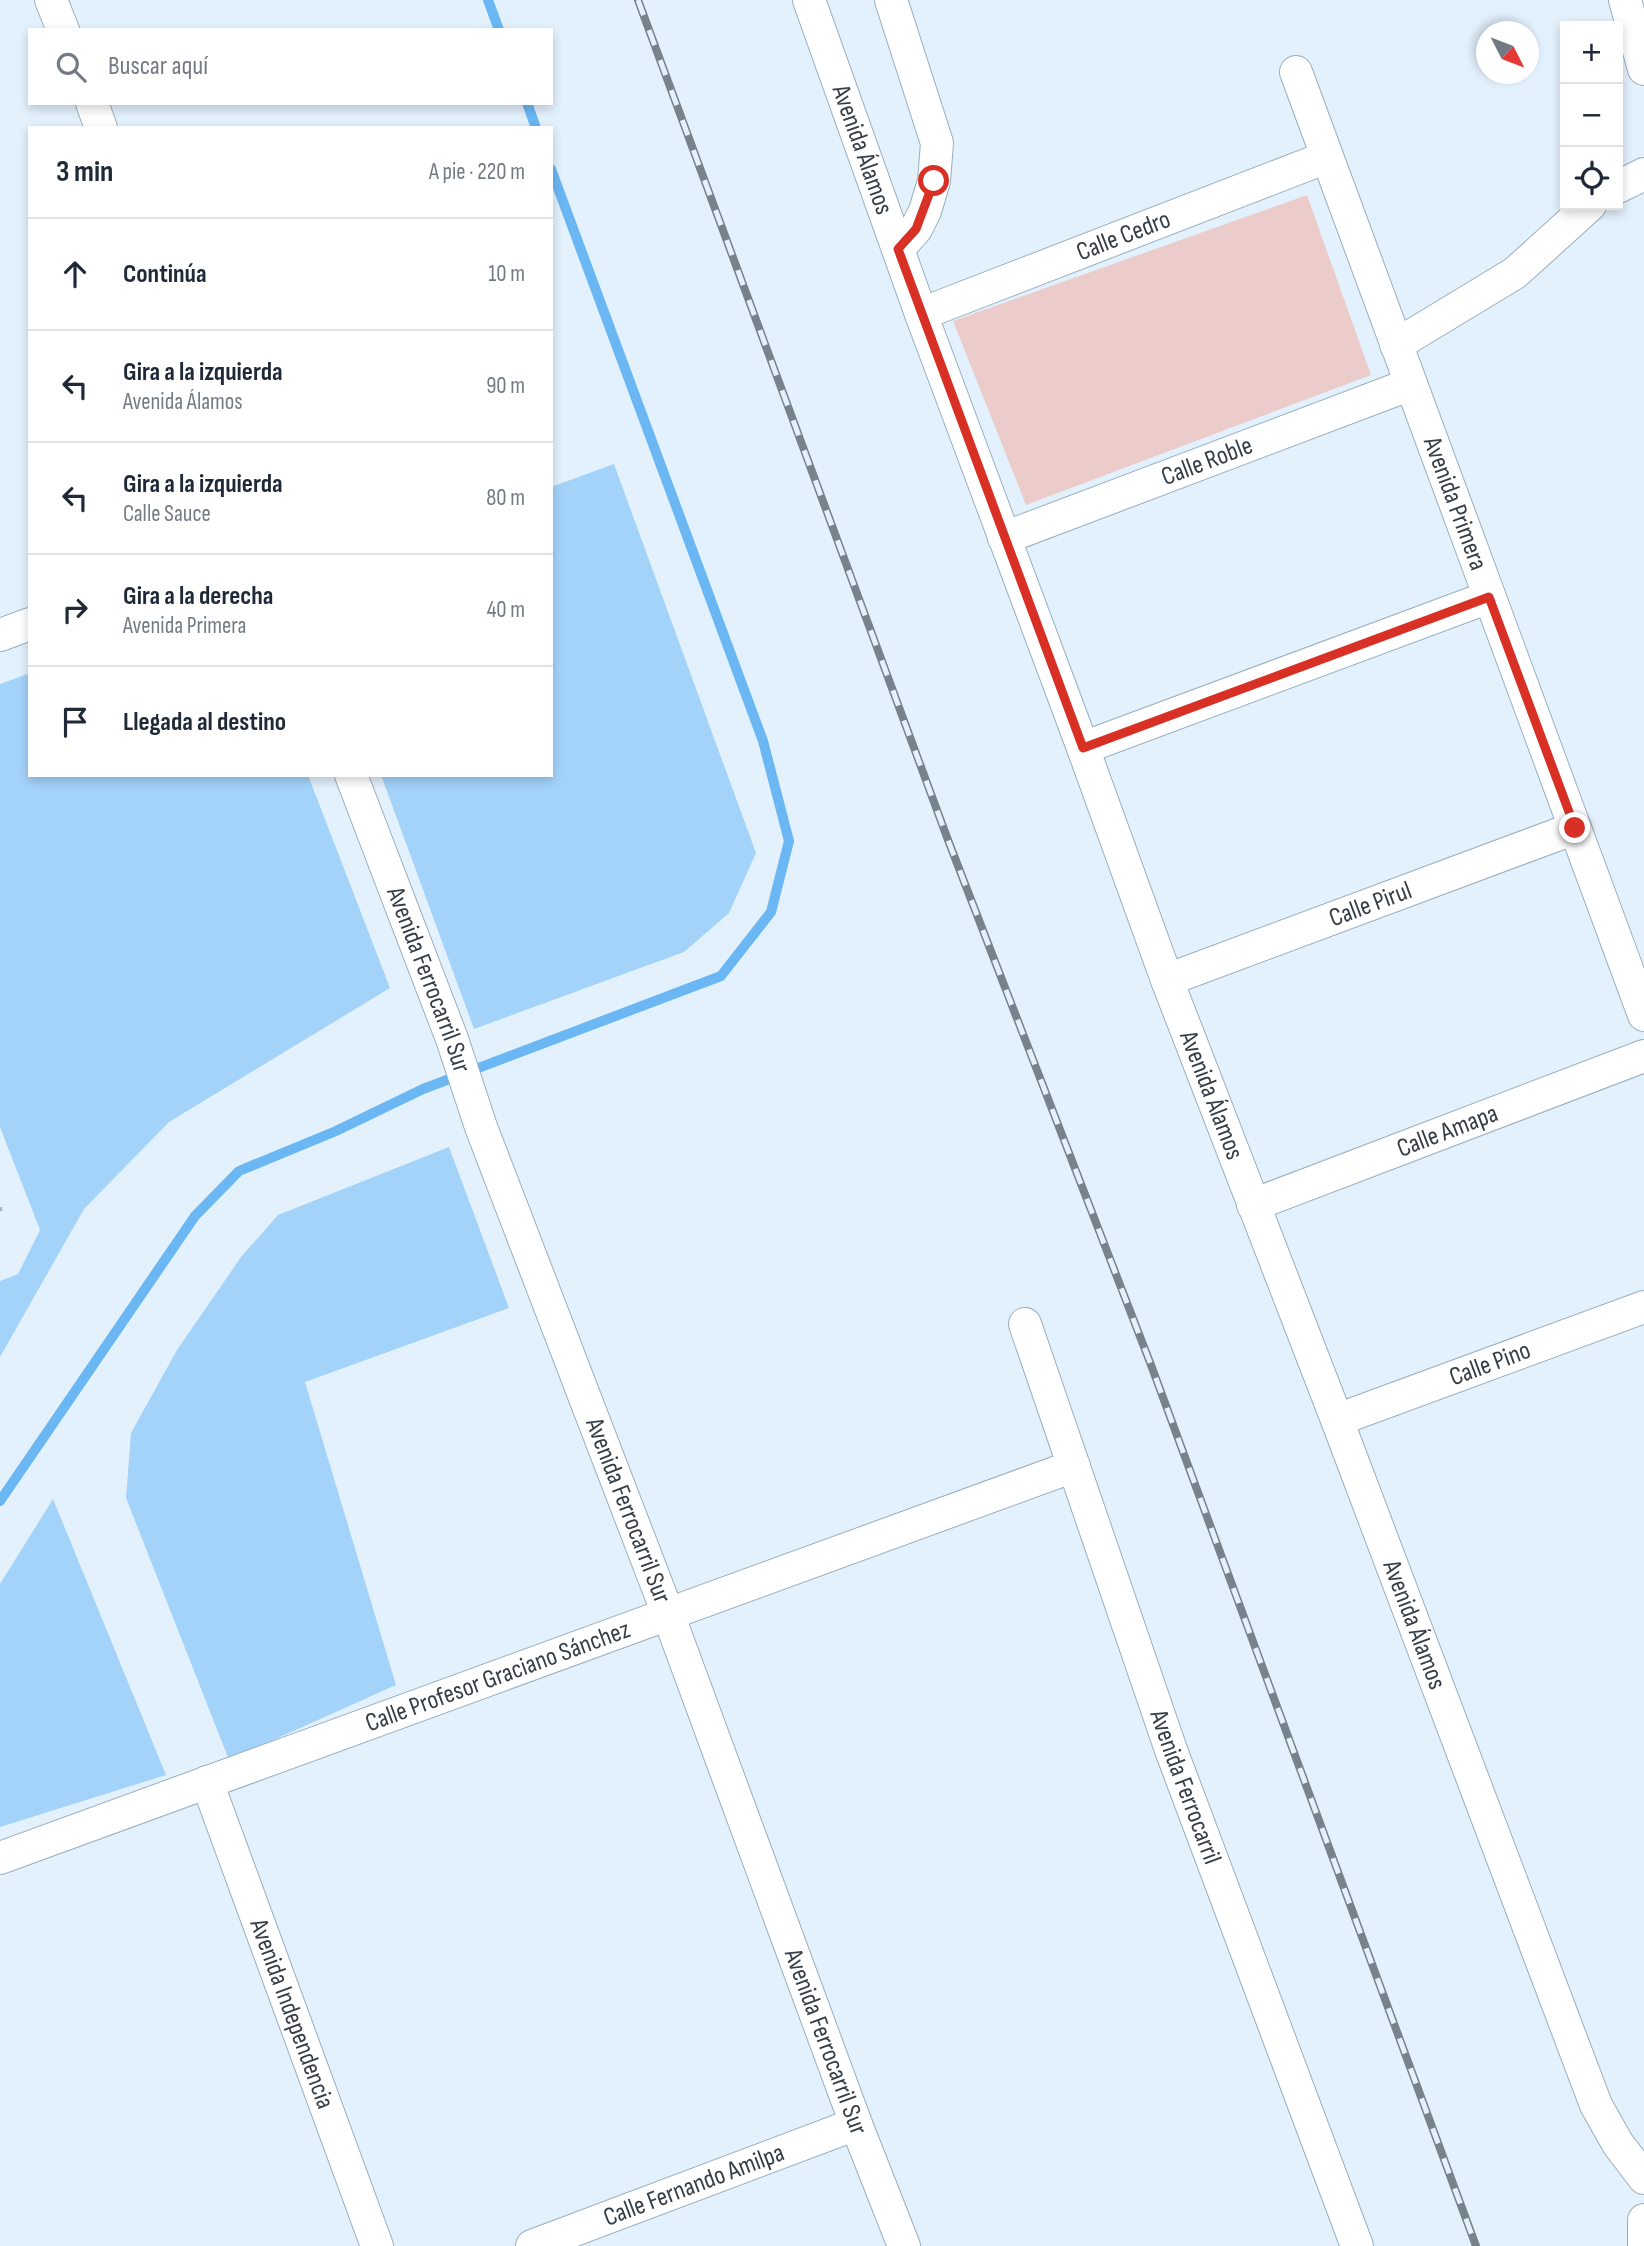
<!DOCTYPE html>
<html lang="es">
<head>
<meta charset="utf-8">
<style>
  body { margin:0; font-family:"Sofia Sans Condensed",sans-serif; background:#f6f6f7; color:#1f2937 }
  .controls { position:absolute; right:21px; top:21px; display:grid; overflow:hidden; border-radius:0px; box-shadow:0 4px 10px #0003 }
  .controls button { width:63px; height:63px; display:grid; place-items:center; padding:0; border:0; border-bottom:2px solid #e0e1e3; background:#fff; color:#1f2937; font:35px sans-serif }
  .compass { position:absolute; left:1476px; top:21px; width:63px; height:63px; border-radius:50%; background:#fff; box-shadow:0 4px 10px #0003; rotate:132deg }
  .stop { position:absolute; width:21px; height:21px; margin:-16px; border:5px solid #d93025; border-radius:50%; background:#fff }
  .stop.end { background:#d93025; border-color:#fff; box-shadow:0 2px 7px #0008 }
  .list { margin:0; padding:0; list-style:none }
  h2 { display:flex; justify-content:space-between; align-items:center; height:91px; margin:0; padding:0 28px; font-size:30px }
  h2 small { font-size:23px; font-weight:400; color:#747a83 }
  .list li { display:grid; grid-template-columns:46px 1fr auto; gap:21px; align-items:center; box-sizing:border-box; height:112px; padding:0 28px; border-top:2px solid #e0e1e3 }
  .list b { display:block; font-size:26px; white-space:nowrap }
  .list p { margin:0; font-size:23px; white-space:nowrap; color:#747a83 }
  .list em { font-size:23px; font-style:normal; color:#747a83 }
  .icon { flex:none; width:38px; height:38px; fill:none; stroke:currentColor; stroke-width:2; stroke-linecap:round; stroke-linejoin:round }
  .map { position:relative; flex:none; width:1644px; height:2246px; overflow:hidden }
  .search { position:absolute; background:#fff; box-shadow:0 4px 10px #0003; left:28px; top:28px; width:525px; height:77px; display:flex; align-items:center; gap:18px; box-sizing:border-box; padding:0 24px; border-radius:0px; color:#747a83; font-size:26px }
  .panel { position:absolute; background:#fff; box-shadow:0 4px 10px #0003; left:28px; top:126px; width:525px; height:651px; border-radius:0px }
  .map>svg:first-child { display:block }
  .green { fill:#a4d3fa }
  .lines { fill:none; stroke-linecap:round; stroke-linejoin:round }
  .stream { stroke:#6bb7f3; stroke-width:10 }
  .building { fill:#ecccca }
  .street-casing { stroke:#98aec1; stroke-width:34 }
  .path { stroke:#a7b4be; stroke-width:4.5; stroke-dasharray:5 3.5; stroke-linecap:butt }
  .street { stroke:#fff; stroke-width:32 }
  .rail-casing { stroke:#77828b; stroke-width:8 }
  .rail { stroke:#e3f1fd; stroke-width:5; stroke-dasharray:16; stroke-linecap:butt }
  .route { stroke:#d93025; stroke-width:9 }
  .labels { text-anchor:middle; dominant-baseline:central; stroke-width:6; stroke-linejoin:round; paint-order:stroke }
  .street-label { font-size:26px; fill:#353e46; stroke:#e3f1fd }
</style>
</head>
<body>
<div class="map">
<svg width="1644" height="2246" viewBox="0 0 1644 2246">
  <rect width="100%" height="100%" fill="#e3f1fd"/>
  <!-- green -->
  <g class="green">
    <path d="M614,464L756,853L729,913L684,952L474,1029L381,775H551V487Z"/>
    <path d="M30,673V775H308L390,988L169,1122L84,1209L0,1357V1281L18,1274L40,1230L0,1127V684Z"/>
    <path d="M449,1147L509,1308L305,1382L396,1685L229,1760L126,1498L131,1433L177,1350L241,1257L278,1215Z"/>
    <path d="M53,1499L166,1775L0,1827V1584Z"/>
  </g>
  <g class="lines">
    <!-- stream -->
    <g class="stream">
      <path d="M488,0L499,30"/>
      <path d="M527,103L536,128"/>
      <path d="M0,1501L195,1216L239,1171L336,1131L423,1089L721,976L771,912L789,841L763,741L551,169"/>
    </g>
  </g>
  <!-- building -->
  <path class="building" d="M1307,195L1371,375L1026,505L953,321Z"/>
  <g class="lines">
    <!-- street casing -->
    <g class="street-casing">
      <g id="street">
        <path d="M51,0L63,30"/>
        <path id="s1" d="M809,0L921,314L1083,748L1167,980L1337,1420L1596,2105L1618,2144L1644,2178"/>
        <path d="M891,0L937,143L934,181L925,211L916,229L898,249"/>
        <path d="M1625,0L1644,69"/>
        <path id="s2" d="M1296,72L1644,1015"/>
        <path d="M92,103L101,128"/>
        <path d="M1618,187L1644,174"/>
        <path id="s3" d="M921,314L1327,157"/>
        <path d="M1396,345L1515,273L1590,205"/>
        <path id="s4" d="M1004,538L1411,384"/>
        <path d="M0,635L30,624"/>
        <path d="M1083,748L1489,597"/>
        <path id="s5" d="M351,775L452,1039L481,1127L668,1614L856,2124L904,2246"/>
        <path id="s6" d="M1167,980L1575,828"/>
        <path id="s7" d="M1253,1205L1644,1056"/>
        <path id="s8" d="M1025,1324L1171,1750L1357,2246"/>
        <path id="s9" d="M1337,1420L1644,1307"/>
        <path id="s10" d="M207,1782L377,2246"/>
        <path id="s11" d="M0,1858L1074,1466"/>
        <path id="s12" d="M532,2246L856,2124"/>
        <path d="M1644,2246V2220"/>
      </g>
    </g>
    <!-- path -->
    <path class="path" d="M0,1207V1211"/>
    <!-- street -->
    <use href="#street" class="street"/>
    <!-- rail casing -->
    <g class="rail-casing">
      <path id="rail" d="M638,0L948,840L1151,1365L1476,2246"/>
    </g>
    <!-- rail -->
    <use href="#rail" class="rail"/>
  </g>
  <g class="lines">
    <!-- route -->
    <path class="route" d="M934,181L916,229L898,249L1083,748L1489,597L1575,828"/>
  </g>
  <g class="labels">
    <!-- street labels -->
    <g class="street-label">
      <text stroke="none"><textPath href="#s1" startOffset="159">Avenida Álamos</textPath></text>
      <text stroke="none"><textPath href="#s3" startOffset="217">Calle Cedro</textPath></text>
      <text stroke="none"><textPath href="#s4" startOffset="217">Calle Roble</textPath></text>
      <text stroke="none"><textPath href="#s2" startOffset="460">Avenida Primera</textPath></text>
      <text stroke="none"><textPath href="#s6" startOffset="217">Calle Pirul</textPath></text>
      <text stroke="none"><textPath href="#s5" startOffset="219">Avenida Ferrocarril Sur</textPath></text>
      <text stroke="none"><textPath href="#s1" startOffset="1167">Avenida Álamos</textPath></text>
      <text stroke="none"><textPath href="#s7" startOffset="208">Calle Amapa</textPath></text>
      <text stroke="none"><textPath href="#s9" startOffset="163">Calle Pino</textPath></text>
      <text stroke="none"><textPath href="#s5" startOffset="786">Avenida Ferrocarril Sur</textPath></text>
      <text stroke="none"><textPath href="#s1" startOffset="1734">Avenida Álamos</textPath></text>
      <text stroke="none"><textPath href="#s11" startOffset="530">Calle Profesor Graciano Sánchez</textPath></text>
      <text stroke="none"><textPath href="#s8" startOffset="490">Avenida Ferrocarril</textPath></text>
      <text stroke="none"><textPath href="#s10" startOffset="247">Avenida Independencia</textPath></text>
      <text stroke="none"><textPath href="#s5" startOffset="1353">Avenida Ferrocarril Sur</textPath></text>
      <text stroke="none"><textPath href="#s12" startOffset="173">Calle Fernando Amilpa</textPath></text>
    </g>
  </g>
</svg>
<div class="controls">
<button>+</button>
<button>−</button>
<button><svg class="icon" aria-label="locate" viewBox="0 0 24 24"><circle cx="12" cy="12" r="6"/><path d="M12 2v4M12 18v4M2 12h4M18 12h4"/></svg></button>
</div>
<svg class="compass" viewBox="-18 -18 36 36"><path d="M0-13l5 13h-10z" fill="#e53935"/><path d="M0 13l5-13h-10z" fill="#747a83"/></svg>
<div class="stop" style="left:934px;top:181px"></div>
<div class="stop end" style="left:1575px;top:828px"></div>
<div class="search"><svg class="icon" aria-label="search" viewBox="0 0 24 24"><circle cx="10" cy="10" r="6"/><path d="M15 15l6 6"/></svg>Buscar aquí</div>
<section class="panel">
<h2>3 min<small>A pie · 220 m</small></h2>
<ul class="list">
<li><svg class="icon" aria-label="ahead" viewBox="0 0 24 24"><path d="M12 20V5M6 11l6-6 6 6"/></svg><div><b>Continúa</b></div><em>10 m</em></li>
<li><svg class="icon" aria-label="left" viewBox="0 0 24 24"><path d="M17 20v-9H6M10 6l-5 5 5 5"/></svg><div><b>Gira a la izquierda</b><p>Avenida Álamos</p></div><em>90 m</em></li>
<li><svg class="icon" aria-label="left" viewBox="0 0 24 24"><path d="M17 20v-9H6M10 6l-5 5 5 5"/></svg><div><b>Gira a la izquierda</b><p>Calle Sauce</p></div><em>80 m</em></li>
<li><svg class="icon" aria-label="right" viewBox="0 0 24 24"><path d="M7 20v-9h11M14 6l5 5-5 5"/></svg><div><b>Gira a la derecha</b><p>Avenida Primera</p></div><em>40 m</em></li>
<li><svg class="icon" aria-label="arrive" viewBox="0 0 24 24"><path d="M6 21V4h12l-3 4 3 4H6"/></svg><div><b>Llegada al destino</b></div></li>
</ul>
</section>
</div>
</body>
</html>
